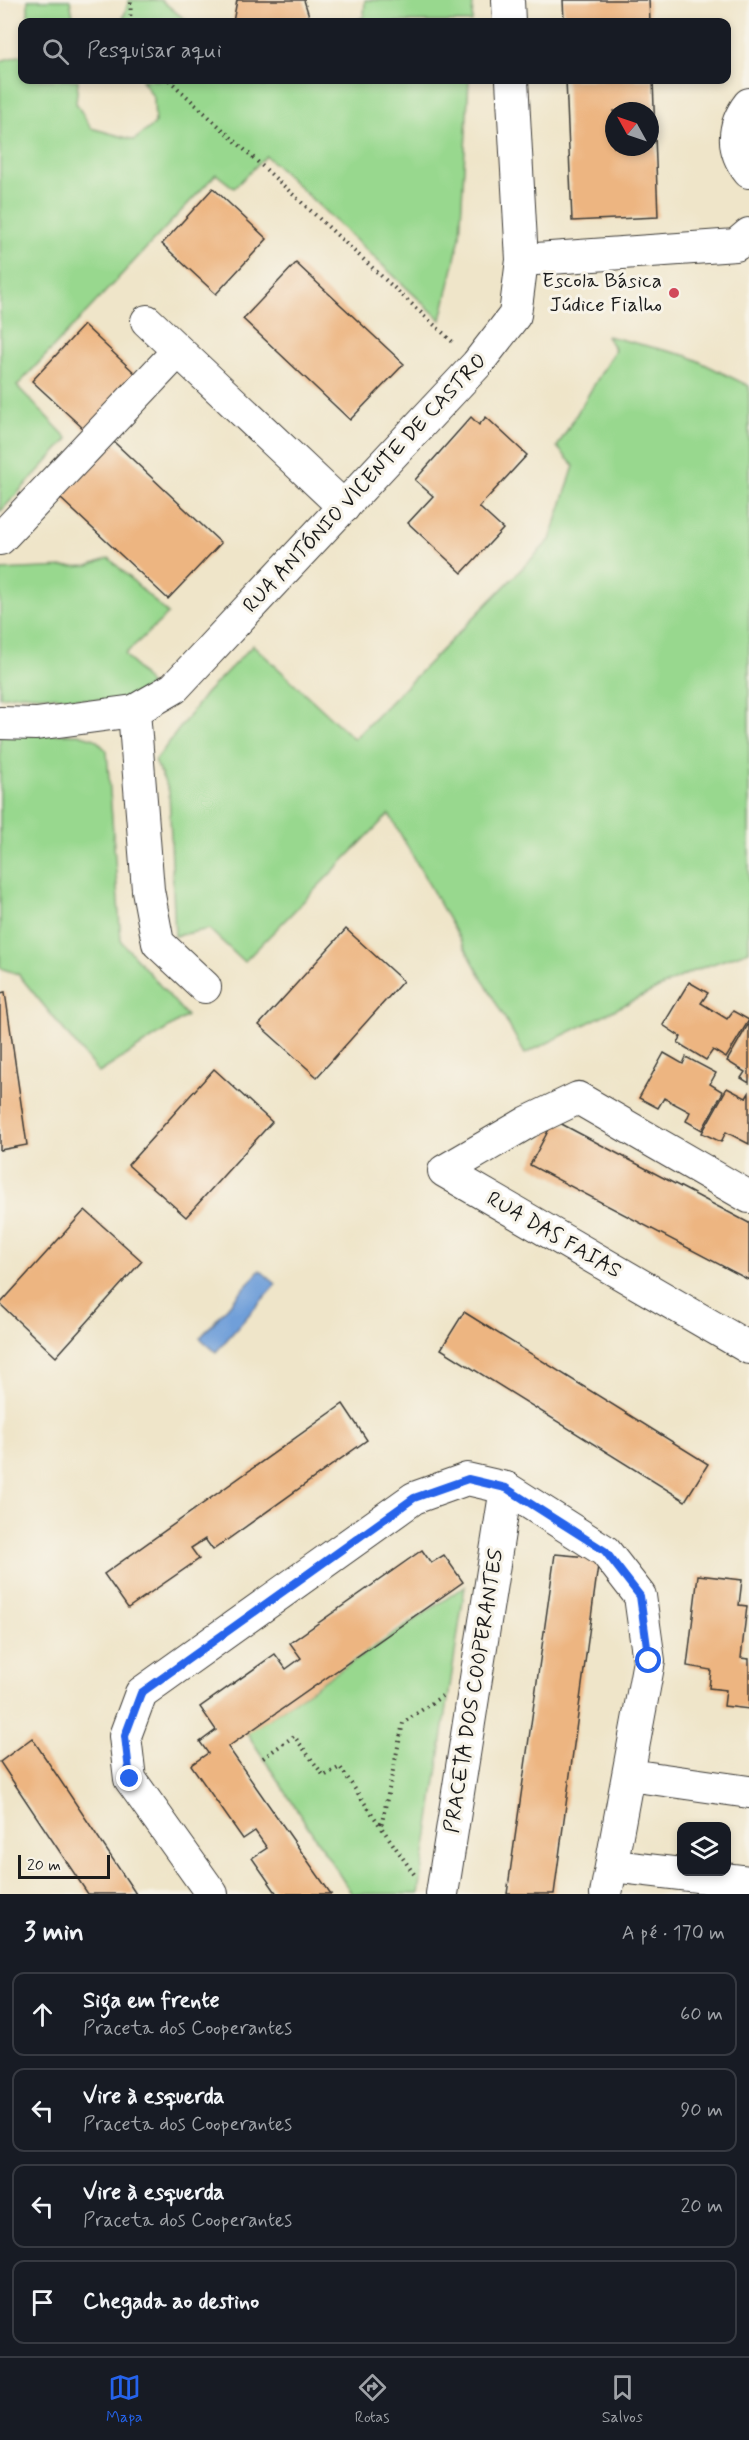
<!DOCTYPE html>
<html lang="pt">
<head>
<meta charset="utf-8">
<style>
  body { margin:0; font-family:Mynerve,sans-serif; background:#242831; color:#f1f3f6 }
  .controls { position:absolute; right:18px; bottom:18px; display:grid; overflow:hidden; border-radius:12px; box-shadow:0 3px 9px #0003 }
  .controls button { width:54px; height:54px; display:grid; place-items:center; padding:0; border:0; border-bottom:2px solid #363941; background:#171b24; color:#f1f3f6; font:30px sans-serif }
  .compass { position:absolute; left:605px; top:102px; width:54px; height:54px; border-radius:50%; background:#171b24; box-shadow:0 3px 9px #0003; rotate:310deg }
  .scale { position:absolute; left:18px; bottom:15px; width:92px; box-sizing:border-box; padding-left:6px; border:3px solid #1c1c1c; border-top:0; font-size:16px; line-height:21px; white-space:nowrap; color:#1c1c1c; -webkit-text-stroke:4px #f7f3e8; paint-order:stroke }
  .stop { position:absolute; width:18px; height:18px; margin:-14px; border:4px solid #2563eb; border-radius:50%; background:#fff }
  .stop.end { background:#2563eb; border-color:#fff; box-shadow:0 2px 6px #0008 }
  .list { margin:0; padding:0; list-style:none }
  h2 { display:flex; justify-content:space-between; align-items:center; height:78px; margin:0; padding:0 24px; font-size:26px }
  h2 small { font-size:20px; font-weight:400; color:#9ea1a6 }
  .list li { display:grid; grid-template-columns:39px 1fr auto; gap:18px; align-items:center; box-sizing:border-box; height:84px; margin:0 12px 12px; padding:0 12px; border:2px solid #363941; border-radius:12px }
  .list b { display:block; font-size:22px; white-space:nowrap }
  .list p { margin:0; font-size:20px; white-space:nowrap; color:#9ea1a6 }
  .list em { font-size:20px; font-style:normal; color:#9ea1a6 }
  .icon { flex:none; width:33px; height:33px; fill:none; stroke:currentColor; stroke-width:2; stroke-linecap:round; stroke-linejoin:round }
  .map { position:relative; flex:none; width:749px; height:1894px; overflow:hidden }
  .search { position:absolute; background:#171b24; box-shadow:0 3px 9px #0003; left:18px; right:18px; top:18px; height:66px; display:flex; align-items:center; gap:15px; box-sizing:border-box; padding:0 21px; border-radius:12px; color:#9ea1a6; font-size:22px }
  .sheet { height:462px; background:#171b24 }
  nav { display:flex; justify-content:space-around; align-items:center; box-sizing:border-box; height:84px; border-top:2px solid #363941; background:#171b24; font-size:16px; color:#9ea1a6 }
  nav a { display:grid; justify-items:center; gap:3px }
  nav .on { color:#2563eb }
  .map>svg:first-child { display:block }
  .green { fill:#98d88e; stroke:#5a7a55; stroke-width:1.5 }
  .water { fill:#6f9fd9; stroke:#465e7a; stroke-width:1.5 }
  .building { fill:#edb581; fill-rule:evenodd }
  .lines { fill:none; stroke-linecap:round; stroke-linejoin:round }
  .minor-casing { stroke:#3c3a36; stroke-width:34 }
  .path { stroke:#3c3a36; stroke-width:4; stroke-dasharray:1.5 4.5; stroke-linecap:butt }
  .minor { stroke:#fff; stroke-width:32 }
  .route { stroke:#2563eb; stroke-width:8 }
  .poi-dot { fill:#d1495b; stroke:#f7f3e8; stroke-width:2 }
  .labels { text-anchor:middle; dominant-baseline:central; stroke-width:6; stroke-linejoin:round; paint-order:stroke }
  .poi-label { font-size:21px; fill:#1c1c1c; stroke:#f7f3e8; text-anchor:end }
  .street-label { font-size:21px; fill:#1c1c1c; stroke:#f7f3e8 }
</style>
</head>
<body>
<div class="map">
<svg width="749" height="1894" viewBox="0 0 749 1894">
  <rect width="100%" height="100%" fill="#f7f3e8"/>
  <filter id="ink" filterUnits="userSpaceOnUse"><feTurbulence type="fractalNoise" baseFrequency=".0167" numOctaves="2"/><feDisplacementMap in="SourceGraphic" scale="12" xChannelSelector="R" yChannelSelector="G"/><feConvolveMatrix kernelMatrix="1 2 1 2 8 2 1 2 1" color-interpolation-filters="sRGB"/></filter>
  <filter id="wash" filterUnits="userSpaceOnUse"><feTurbulence type="fractalNoise" baseFrequency=".008" numOctaves="4" result="noise"/><feDisplacementMap in="SourceGraphic" scale="24" xChannelSelector="R" yChannelSelector="G"/><feGaussianBlur stdDeviation="1.35" result="paint"/><feColorMatrix in="noise" values="0 0 0 0 0 0 0 0 0 0 0 0 0 0 0 0 0 1.4 0 .05"/><feComposite in="paint" operator="in"/></filter>
  <g filter="url(#wash)">
    <rect width="100%" height="100%" fill="#efe5c9"/>
    <!-- green -->
    <g class="green">
      <path d="M28,0H70L74,22H28Z"/>
      <path d="M129,0H161L188,22H122Z"/>
      <path d="M365,0H473L472,22H355L364,16Z"/>
      <path d="M22,55V80H78L76,103L91,128L134,140L155,124L154,98L142,80H257L264,86L273,80H469L460,237L441,320L266,156L234,188L216,174L17,386L68,439L0,512V61Z"/>
      <path d="M607,336L688,356L749,386V951L693,971L525,1054L389,814L244,962L209,929L175,936L169,791L155,761L205,694L253,645L354,739L550,540L574,466L557,447L615,350Z"/>
      <path d="M109,558L168,614L125,654L151,686L118,702L22,694L0,697V570L88,566Z"/>
      <path d="M78,734L95,739L107,751L121,941L187,1016L99,1073L18,974L0,968V735Z"/>
      <path d="M465,1586L419,1894H352L247,1733Z"/>
    </g>
    <!-- water -->
    <path class="water" d="M260,1270L276,1284L216,1352L200,1338Z"/>
    <g id="blocks">
      <!-- building -->
      <g class="building">
        <path d="M237,0H304L309,16L305,22H233Z"/>
        <path d="M563,0H649L650,22H564Z"/>
        <path d="M566,80H653L658,217L572,221ZM614,111H650V147H614Z"/>
        <path d="M213,188L267,239L216,294L162,244Z"/>
        <path d="M296,263L404,364L350,420L243,319Z"/>
        <path d="M84,325L138,376L86,431L32,381Z"/>
        <path d="M471,417L479,425L486,417L527,455L479,507L503,529L462,573L408,523L433,496L415,480Z"/>
        <path d="M114,442L221,543L168,599L60,498Z"/>
        <path d="M346,929L403,981L317,1077L259,1025Z"/>
        <path d="M689,982L708,993L701,1003L727,1019L733,1011L749,1020L726,1058L713,1050L706,1060L678,1043L681,1037L663,1025Z"/>
        <path d="M5,992L27,1145L0,1150V993Z"/>
        <path d="M749,1023V1083L741,1078L745,1072L727,1061Z"/>
        <path d="M664,1053L683,1064L686,1057L716,1073L710,1084L723,1092L702,1130L686,1121L690,1112L664,1098L658,1108L639,1098Z"/>
        <path d="M214,1069L272,1122L186,1217L128,1165Z"/>
        <path d="M727,1088L746,1098L749,1093V1144L726,1132L721,1142L702,1133Z"/>
        <path d="M554,1120L749,1223V1280L530,1165Z"/>
        <path d="M85,1210L142,1261L56,1357L0,1304Z"/>
        <path d="M464,1312L708,1464L685,1501L441,1349Z"/>
        <path d="M343,1404L367,1440L213,1550L205,1539L191,1548L199,1559L128,1608L104,1574Z"/>
        <path d="M422,1550L431,1563L444,1555L463,1582L228,1747L331,1894H277L252,1858L267,1848L255,1831L243,1839L191,1765L208,1753L200,1742L216,1730L200,1707L275,1654L286,1669L301,1658L290,1643Z"/>
        <path d="M555,1554L599,1558L554,1894H507Z"/>
        <path d="M698,1575L742,1580L739,1605L747,1606L741,1658L749,1659V1709L724,1706L726,1690L709,1688L711,1670L687,1666Z"/>
        <path d="M32,1738L136,1894H88L0,1762Z"/>
      </g>
    </g>
  </g>
  <g filter="url(#ink)">
    <use href="#blocks" fill-opacity="0" stroke="#3c3a36" stroke-width="1.5"/>
    <g class="lines">
      <!-- minor casing -->
      <g class="minor-casing">
        <g id="minor">
          <path d="M508,0L509,22"/>
          <path d="M749,104C732,126 731,150 749,172"/>
          <path d="M522,260L736,245L749,234"/>
          <path d="M147,321L344,507"/>
          <path d="M0,539L178,351"/>
          <path d="M134,711L148,890L158,943L205,987"/>
          <path d="M0,723L36,724L134,711L174,688L477,364L515,315L522,260L512,80"/>
          <path d="M749,1197L578,1098L528,1122L444,1171L749,1348"/>
          <path d="M629,1775L749,1792"/>
          <path d="M613,1866L749,1882"/>
          <path d="M212,1894L130,1779L125,1736L141,1693L414,1498L467,1479L506,1488L605,1551L640,1596L649,1661L606,1894"/>
          <path d="M442,1894L506,1488"/>
        </g>
      </g>
      <!-- path -->
      <g class="path">
        <path d="M130,22L131,0"/>
        <path d="M169,80L455,344"/>
        <path d="M263,1758L294,1736L324,1776L340,1767L381,1827"/>
        <path d="M414,1874L381,1827L403,1723L442,1696"/>
      </g>
      <!-- minor -->
      <use href="#minor" class="minor"/>
    </g>
  </g>
  <g class="lines" filter="url(#ink)">
    <!-- route -->
    <path class="route" d="M130,1779L125,1736L141,1693L414,1498L468,1479L506,1488L605,1551L640,1596L649,1661"/>
  </g>
  <!-- markers -->
  <circle class="poi-dot" cx="674" cy="293" r="6"/>
  <g class="labels">
    <!-- poi labels -->
    <g class="poi-label">
      <text x="662" y="281">Escola Básica<tspan x="662" dy="24">Júdice Fialho</tspan></text>
    </g>
    <!-- street labels -->
    <g class="street-label">
      <text transform="translate(365 483) rotate(-47)">RUA ANTÓNIO VICENTE DE CASTRO</text>
      <text transform="translate(554 1235) rotate(30)">RUA DAS FAIAS</text>
      <text transform="translate(474 1691) rotate(-81)">PRACETA DOS COOPERANTES</text>
    </g>
  </g>
</svg>
<div class="controls">
<button><svg class="icon" aria-label="layers" viewBox="0 0 24 24"><path d="M12 4l9 5-9 5-9-5zM3 14l9 5 9-5"/></svg></button>
</div>
<svg class="compass" viewBox="-18 -18 36 36"><path d="M0-13l5 13h-10z" fill="#e53935"/><path d="M0 13l5-13h-10z" fill="#9ea1a6"/></svg>
<div class="scale">20 m</div>
<div class="stop" style="left:649px;top:1661px"></div>
<div class="stop end" style="left:130px;top:1779px"></div>
<div class="search"><svg class="icon" aria-label="search" viewBox="0 0 24 24"><circle cx="10" cy="10" r="6"/><path d="M15 15l6 6"/></svg>Pesquisar aqui</div>
</div>
<section class="sheet">
<h2>3 min<small>A pé · 170 m</small></h2>
<ul class="list">
<li><svg class="icon" aria-label="ahead" viewBox="0 0 24 24"><path d="M12 20V5M6 11l6-6 6 6"/></svg><div><b>Siga em frente</b><p>Praceta dos Cooperantes</p></div><em>60 m</em></li>
<li><svg class="icon" aria-label="left" viewBox="0 0 24 24"><path d="M17 20v-9H6M10 6l-5 5 5 5"/></svg><div><b>Vire à esquerda</b><p>Praceta dos Cooperantes</p></div><em>90 m</em></li>
<li><svg class="icon" aria-label="left" viewBox="0 0 24 24"><path d="M17 20v-9H6M10 6l-5 5 5 5"/></svg><div><b>Vire à esquerda</b><p>Praceta dos Cooperantes</p></div><em>20 m</em></li>
<li><svg class="icon" aria-label="arrive" viewBox="0 0 24 24"><path d="M6 21V4h12l-3 4 3 4H6"/></svg><div><b>Chegada ao destino</b></div></li>
</ul>
</section>
<nav>
<a class="on"><svg class="icon" aria-label="map" viewBox="0 0 24 24"><path d="M3 6l6-2 6 2 6-2v14l-6 2-6-2-6 2zM9 4v14M15 6v14"/></svg>Mapa</a>
<a><svg class="icon" aria-label="directions" viewBox="0 0 24 24"><path d="M12 3l9 9-9 9-9-9zM9 14v-3h6M13 9l2 2-2 2"/></svg>Rotas</a>
<a><svg class="icon" aria-label="saved" viewBox="0 0 24 24"><path d="M7 4h10v16l-5-4-5 4z"/></svg>Salvos</a>
</nav>
</body>
</html>
